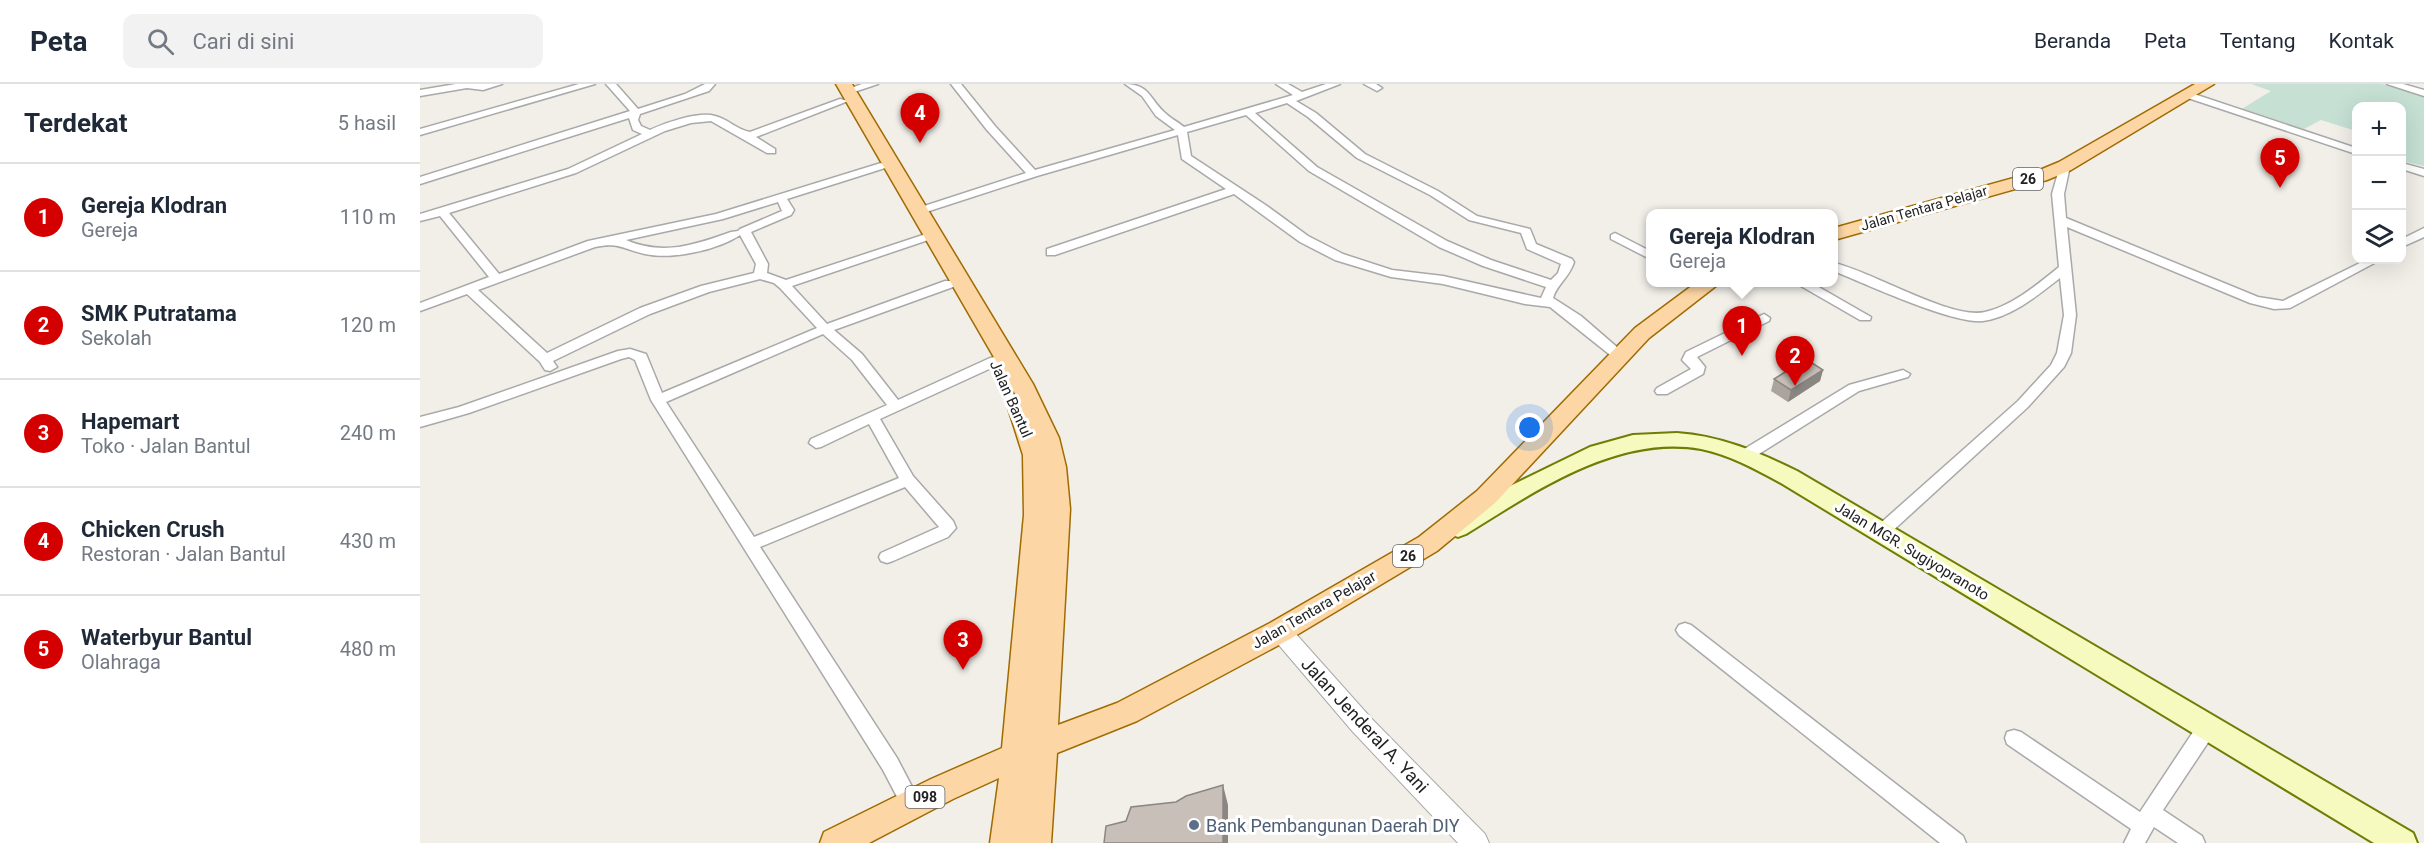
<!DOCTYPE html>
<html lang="id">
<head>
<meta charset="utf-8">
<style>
  body { margin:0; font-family:Roboto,sans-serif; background:#f2f2f3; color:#1f2937 }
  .controls { position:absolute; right:18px; top:18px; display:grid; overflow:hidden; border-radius:12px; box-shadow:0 6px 24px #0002 }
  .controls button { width:54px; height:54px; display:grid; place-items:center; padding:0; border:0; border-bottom:2px solid #e0e1e3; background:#fff; color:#1f2937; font:30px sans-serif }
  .you { position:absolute; left:1110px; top:344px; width:21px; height:21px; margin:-15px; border:4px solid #fff; border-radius:50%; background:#1a73e8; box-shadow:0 0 0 9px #1a73e833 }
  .badge { display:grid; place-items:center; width:39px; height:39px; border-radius:50%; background:#d40000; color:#fff; font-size:20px; font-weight:700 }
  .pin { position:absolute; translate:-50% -50px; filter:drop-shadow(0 2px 3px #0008) }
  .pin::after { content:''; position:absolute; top:32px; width:21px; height:18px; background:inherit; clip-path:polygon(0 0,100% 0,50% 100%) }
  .popup { position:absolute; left:1226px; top:125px; width:192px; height:78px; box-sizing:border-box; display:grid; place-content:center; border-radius:12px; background:#fff; filter:drop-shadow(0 2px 4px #0005); font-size:20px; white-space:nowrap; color:#747a83 }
  .popup b { font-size:22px; color:#1f2937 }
  .popup::after { content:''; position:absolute; left:50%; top:100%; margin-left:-12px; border:12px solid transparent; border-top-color:#fff }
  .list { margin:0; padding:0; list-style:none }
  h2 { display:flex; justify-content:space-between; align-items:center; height:78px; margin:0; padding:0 24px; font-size:26px }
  h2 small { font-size:20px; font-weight:400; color:#747a83 }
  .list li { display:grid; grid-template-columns:39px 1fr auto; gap:18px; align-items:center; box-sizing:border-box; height:108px; padding:0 24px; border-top:2px solid #e0e1e3 }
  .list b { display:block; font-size:22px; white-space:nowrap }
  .list p { margin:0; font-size:20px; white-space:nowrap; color:#747a83 }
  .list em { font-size:20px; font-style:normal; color:#747a83 }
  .icon { flex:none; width:33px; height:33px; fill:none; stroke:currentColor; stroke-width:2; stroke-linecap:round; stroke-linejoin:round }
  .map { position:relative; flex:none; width:2004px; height:759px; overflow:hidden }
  header { display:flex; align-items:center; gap:36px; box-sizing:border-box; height:84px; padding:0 30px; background:#fff; border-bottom:2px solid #e0e1e3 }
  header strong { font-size:28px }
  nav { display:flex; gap:33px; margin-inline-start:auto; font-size:21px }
  .search { width:420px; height:54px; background:#f2f2f3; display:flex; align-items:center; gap:15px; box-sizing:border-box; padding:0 21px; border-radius:12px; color:#747a83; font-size:22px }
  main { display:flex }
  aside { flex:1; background:#fff }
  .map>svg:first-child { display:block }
  .wetland { fill:#c6e0d4 }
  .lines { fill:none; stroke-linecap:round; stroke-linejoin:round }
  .minor-casing { stroke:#a9a9a9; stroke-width:3 }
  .tertiary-casing { stroke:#a9a9a9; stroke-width:2 }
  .secondary-casing { stroke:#707d05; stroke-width:4 }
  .primary-casing { stroke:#a06b00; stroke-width:3 }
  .minor { fill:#fff; fill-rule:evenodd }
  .tertiary { fill:#fff; fill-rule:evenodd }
  .secondary { fill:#f7fabf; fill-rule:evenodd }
  .primary { fill:#fcd6a4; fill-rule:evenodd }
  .wall { fill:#aba49e }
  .shaded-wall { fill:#8b8681 }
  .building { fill:#c7bfb8; stroke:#8b8681; stroke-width:1.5 }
  .service-dot { fill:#5c6f8a; stroke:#fff; stroke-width:2 }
  .labels { text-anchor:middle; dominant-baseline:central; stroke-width:6; stroke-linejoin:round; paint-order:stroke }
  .shield { fill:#fff; stroke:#646464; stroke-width:1.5 }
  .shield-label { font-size:14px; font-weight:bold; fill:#222 }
  .far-street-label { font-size:14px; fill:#222; stroke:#fff }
  .street-label { font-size:15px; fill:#222; stroke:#fff }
  .near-street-label { font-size:18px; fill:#222; stroke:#fff }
  .near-service-label { font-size:18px; fill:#4e5e75; stroke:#fff; text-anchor:start }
</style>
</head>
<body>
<header>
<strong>Peta</strong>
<div class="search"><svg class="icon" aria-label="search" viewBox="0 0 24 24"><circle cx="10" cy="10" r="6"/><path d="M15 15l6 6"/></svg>Cari di sini</div>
<nav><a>Beranda</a><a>Peta</a><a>Tentang</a><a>Kontak</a></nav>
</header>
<main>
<aside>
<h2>Terdekat<small>5 hasil</small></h2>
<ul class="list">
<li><span class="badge">1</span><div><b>Gereja Klodran</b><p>Gereja</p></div><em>110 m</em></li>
<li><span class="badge">2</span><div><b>SMK Putratama</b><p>Sekolah</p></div><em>120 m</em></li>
<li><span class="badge">3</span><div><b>Hapemart</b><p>Toko · Jalan Bantul</p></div><em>240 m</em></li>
<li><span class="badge">4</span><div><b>Chicken Crush</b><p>Restoran · Jalan Bantul</p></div><em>430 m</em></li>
<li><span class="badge">5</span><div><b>Waterbyur Bantul</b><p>Olahraga</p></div><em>480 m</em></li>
</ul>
</aside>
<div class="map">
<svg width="2004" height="759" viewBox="0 0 2004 759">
  <rect width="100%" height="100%" fill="#f2efe9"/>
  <!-- wetland -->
  <path class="wetland" d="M1831,0H1962L2004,12V82L1982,77V22H1936V47L1901,36L1884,45L1820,26L1851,7Z"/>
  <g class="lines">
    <!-- minor casing -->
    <g class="minor-casing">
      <g id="minor">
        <path d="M36,0H82L63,6L47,4L0,12V6Z"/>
        <path d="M159,0H175L0,51V45Z"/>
        <path d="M186,0H196L218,25L265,10L285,0H295L289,7L220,30L218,36L221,42L230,46C245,39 279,27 295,32C308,35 317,46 330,48L420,15L428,17L336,53L355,65V69H347L291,37L271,39L245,47L156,89L29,129L79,190L168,157L296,130L461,79L466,82L465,84L367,115L374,126L371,131L331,148L348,180L347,189L366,196L509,149H517V153L372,202L407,240L525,197H533L535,200L533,203L414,246L442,270L478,316L570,274L575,273L582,277L580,280L460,335L493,392L533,437L536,444L528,453L473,477L467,479L461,477L459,473L461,469L519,443L485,403L340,463L477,674L501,720L498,726L491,729L484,726L463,686L231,316L215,276L209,273L201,275L49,329L0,343V333L39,323L198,267L210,265L226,270L242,309L397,244L360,204L354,199L340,195L289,208L230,230L133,277L137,283L130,287L125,286L120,278L47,210L0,227V219L69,193L20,132L0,137V130L148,85L222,50L213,46L209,34L0,100V93L210,27ZM358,118L362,127L320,145L318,147L311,148C275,161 243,172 206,156L303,135ZM320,151L336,180L334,189L281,202L220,224L127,269L58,206L175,163C200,158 202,165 225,170C252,176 298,166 320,151ZM403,250L432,276L467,321L391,355L389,359L396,364L401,363L449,340L479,394L334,453L246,318Z"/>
        <path d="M442,0H458L428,10L423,7Z"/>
        <path d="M531,0H541L575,42L615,86L755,46L736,32L722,12L705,0C729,0 729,14 744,28C750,34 758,38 764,43L873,11L856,0H868L882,8L906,0H920L876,17L896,29L945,70L1018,107L1057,132L1110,145L1116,160L1152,175L1154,178C1149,194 1137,200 1133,214L1161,232L1206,271L1204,274H1194L1130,223L1105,220L1023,200L971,193L915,176L880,158L814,110L635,171H627V165L806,105L762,75L758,51L617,92L503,129H495V125L606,89L567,46ZM867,19L888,33L937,74L1010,111L1049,136L1101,149L1107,165L1141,180L1138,189L1131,196L1071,176L1027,157L897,83L835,29ZM826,31L889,87L1019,163L1063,182L1126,203L1121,214L1023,192L972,186L923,170L888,152L847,122L771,72L767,48Z"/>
        <path d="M944,0H956L962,4L957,7Z"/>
        <path d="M1967,0H1983L2004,6V12Z"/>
        <path d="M1765,9H1771L1936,64V70L1765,13Z"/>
        <path d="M1645,79L1650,82L1644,110L1646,134L1838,213L1863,217L1946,176H1960L1870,224L1854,225L1830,219L1647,143L1656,231L1651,269L1644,283L1608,323L1467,452H1455L1453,448L1455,444L1598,317L1631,281L1637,269L1644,231L1640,194C1618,211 1592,233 1563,237C1532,240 1446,200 1414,187V179C1451,187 1531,236 1565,228C1592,222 1618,200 1639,183L1632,110L1640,82Z"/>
        <path d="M1982,79L2004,85V92L1982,85Z"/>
        <path d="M2004,144V153L1982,163V155Z"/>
        <path d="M1195,149L1230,167V175L1191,155V151Z"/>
        <path d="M1374,198H1390L1451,233L1450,236H1440Z"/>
        <path d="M1344,230L1350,234L1349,237L1277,273L1285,283L1283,290L1247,310H1237L1235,307L1237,304L1271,285L1262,276L1266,268Z"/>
        <path d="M1483,286L1490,290L1488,293L1439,307L1331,375H1321L1319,371L1321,367L1429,301Z"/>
        <path d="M1265,539L1271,541L1543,752L1546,759H1520L1259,551L1256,546L1259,541Z"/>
        <path d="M1788,634L1795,636L1797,642L1795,648L1743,726L1782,752L1785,759H1758L1734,743L1725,759H1704L1711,745L1587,660L1585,654L1587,648L1594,646L1601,648L1720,728L1781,636Z"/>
      </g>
    </g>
    <!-- tertiary casing -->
    <g class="tertiary-casing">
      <path id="tertiary" d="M860,538L868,541L951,634L1065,750L1069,759H1038L933,648L852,553L849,547L852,541Z"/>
    </g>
    <!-- secondary casing -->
    <g class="secondary-casing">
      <path id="secondary" d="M1257,349C1301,352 1338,368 1377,387L1993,749L1997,759H1954L1361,399C1335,385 1310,371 1281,365C1197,350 1114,408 1046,450L1038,453L1030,450L1026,444L1030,438L1086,404L1170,363L1213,351Z"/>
    </g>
    <!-- primary casing -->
    <g class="primary-casing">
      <g id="primary">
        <path d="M416,0H432L613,300L639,354L646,383L650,425L638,641L697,619L850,539L999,453L1057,407L1215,244L1277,198H1301L1229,254L1075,419L1017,467L870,555L717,637L637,669L631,759H570L579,694L533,715L449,759H400L404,748L511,695L582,664L604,431L603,371L589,327L592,322L601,320Z"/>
        <path d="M1775,0H1794L1651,86L1627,96L1414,156V144L1615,88L1639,78Z"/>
      </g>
    </g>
    <!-- minor -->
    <use href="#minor" class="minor"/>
    <!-- tertiary -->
    <use href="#tertiary" class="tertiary"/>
    <!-- secondary -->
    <use href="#secondary" class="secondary"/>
    <!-- primary -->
    <use href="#primary" class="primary"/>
  </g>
  <!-- wall -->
  <path class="wall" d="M1403,286L1400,297L1368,318L1351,307L1354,295Z"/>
  <!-- shaded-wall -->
  <g class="shaded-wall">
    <path d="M1403,286L1400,297L1368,318L1371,306Z"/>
    <path d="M803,701L808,721V759H803Z"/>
  </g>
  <!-- building -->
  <g class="building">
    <path d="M1386,275L1403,286L1371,306L1354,295Z"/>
    <path d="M803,701V759H684L686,742L706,737L711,723L756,718L766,712Z"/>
  </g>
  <!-- markers -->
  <circle class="service-dot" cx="774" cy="741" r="6"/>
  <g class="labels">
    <!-- shield labels -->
    <g class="shield">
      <rect x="1593" y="84" width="30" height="22" rx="4.5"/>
      <rect x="973" y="461" width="30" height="22" rx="4.5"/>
      <rect x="485.5" y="702" width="39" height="22" rx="4.5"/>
    </g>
    <g class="shield-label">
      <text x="1608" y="95">26</text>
      <text x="988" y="472">26</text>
      <text x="505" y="713">098</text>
    </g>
    <!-- far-street labels -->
    <g class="far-street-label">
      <text transform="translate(1504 124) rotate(-16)">Jalan Tentara Pelajar</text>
    </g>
    <!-- street labels -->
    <g class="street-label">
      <text transform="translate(591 315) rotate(66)">Jalan Bantul</text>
      <text transform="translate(1492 467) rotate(31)">Jalan MGR. Sugiyopranoto</text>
      <text transform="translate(894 526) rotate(-30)">Jalan Tentara Pelajar</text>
    </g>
    <!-- near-street labels -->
    <g class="near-street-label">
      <text transform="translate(945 641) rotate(47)">Jalan Jenderal A. Yani</text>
    </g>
    <!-- near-service labels -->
    <g class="near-service-label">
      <text x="786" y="741">Bank Pembangunan Daerah DIY</text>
    </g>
  </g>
</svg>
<div class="controls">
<button>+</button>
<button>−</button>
<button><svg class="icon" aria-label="layers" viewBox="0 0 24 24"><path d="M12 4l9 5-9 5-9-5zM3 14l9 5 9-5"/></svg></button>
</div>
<div class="you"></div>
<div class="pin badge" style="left:1322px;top:272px">1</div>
<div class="popup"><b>Gereja Klodran</b>Gereja</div>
<div class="pin badge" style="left:1375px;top:302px">2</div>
<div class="pin badge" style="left:543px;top:586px">3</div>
<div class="pin badge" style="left:500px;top:59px">4</div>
<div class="pin badge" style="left:1860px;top:104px">5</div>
</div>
</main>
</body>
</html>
